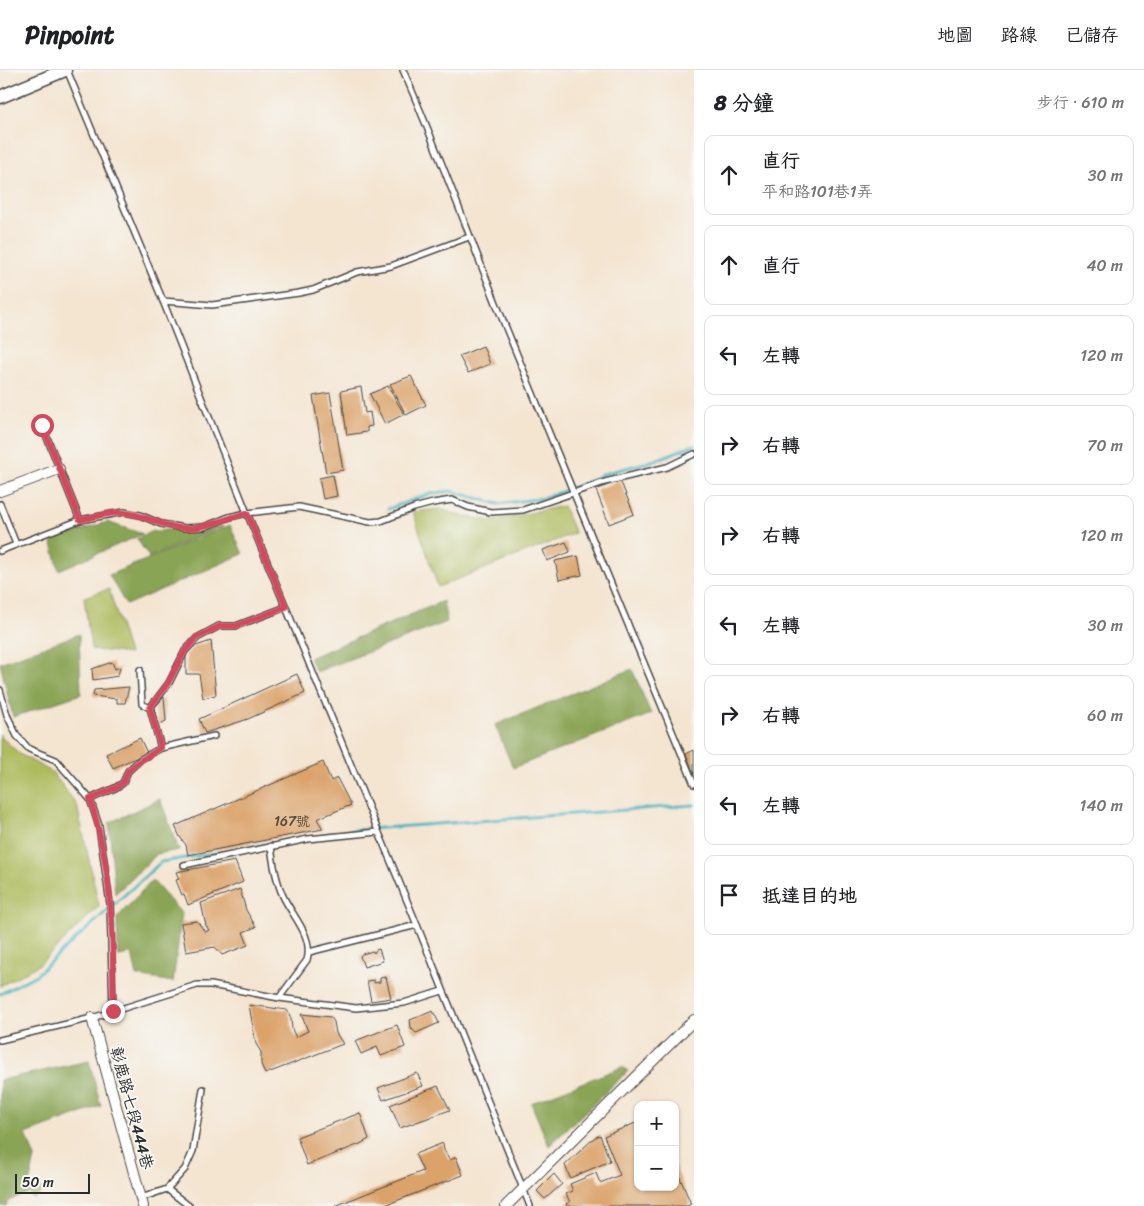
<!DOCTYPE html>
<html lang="zh-TW">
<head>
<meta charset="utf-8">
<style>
  body { margin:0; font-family:Sriracha,"LXGW WenKai TC",sans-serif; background:#f2f2f2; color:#202124 }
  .controls { position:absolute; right:15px; bottom:15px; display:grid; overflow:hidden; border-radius:10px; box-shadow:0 1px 4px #0004 }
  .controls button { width:45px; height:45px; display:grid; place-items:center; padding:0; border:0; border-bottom:1px solid #e0e0e0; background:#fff; color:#202124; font:25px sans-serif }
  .scale { position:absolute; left:15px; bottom:12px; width:75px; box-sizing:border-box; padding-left:5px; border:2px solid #2b2b2b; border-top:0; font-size:14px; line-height:18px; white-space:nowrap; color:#2b2b2b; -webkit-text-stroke:4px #f6f6f2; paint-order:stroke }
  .stop { position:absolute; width:15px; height:15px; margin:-11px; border:4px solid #d1495b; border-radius:50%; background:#fff }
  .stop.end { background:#d1495b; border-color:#fff; box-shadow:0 1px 5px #0008 }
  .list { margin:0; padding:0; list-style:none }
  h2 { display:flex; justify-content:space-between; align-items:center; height:65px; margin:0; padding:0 20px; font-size:21px }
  h2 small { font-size:16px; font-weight:400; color:#757577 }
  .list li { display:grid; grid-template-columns:32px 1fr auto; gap:15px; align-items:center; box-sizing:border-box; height:80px; margin:0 10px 10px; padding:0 10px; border:1px solid #e0e0e0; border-radius:10px }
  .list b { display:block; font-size:19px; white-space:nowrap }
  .list p { margin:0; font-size:16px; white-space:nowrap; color:#757577 }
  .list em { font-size:16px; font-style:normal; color:#757577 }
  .icon { flex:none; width:28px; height:28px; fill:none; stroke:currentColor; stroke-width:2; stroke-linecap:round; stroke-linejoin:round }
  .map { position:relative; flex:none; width:694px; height:1136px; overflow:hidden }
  header { display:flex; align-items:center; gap:30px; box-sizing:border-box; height:70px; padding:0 25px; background:#fff; border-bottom:1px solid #e0e0e0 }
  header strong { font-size:24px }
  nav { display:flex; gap:28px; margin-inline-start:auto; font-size:18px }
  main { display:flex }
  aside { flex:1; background:#fff }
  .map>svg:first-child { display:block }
  .green { fill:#aebc5e; stroke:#6c7444 }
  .forest { fill:#8aa455; stroke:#5a6840 }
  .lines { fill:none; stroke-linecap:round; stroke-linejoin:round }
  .stream { stroke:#46b4c2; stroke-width:3 }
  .building { fill:#dba36b }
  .service-casing { stroke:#494744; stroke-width:8 }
  .minor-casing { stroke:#494744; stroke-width:12 }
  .tertiary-casing { stroke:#494744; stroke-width:15 }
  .service { stroke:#fff; stroke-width:5 }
  .minor { stroke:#fff; stroke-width:10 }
  .tertiary { stroke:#fff; stroke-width:12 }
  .route { stroke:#d1495b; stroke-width:6 }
  .labels { text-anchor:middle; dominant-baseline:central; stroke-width:4; stroke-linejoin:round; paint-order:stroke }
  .number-label { font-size:14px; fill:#57493b }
  .street-label { font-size:16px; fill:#2b2b2b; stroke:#f6f6f2 }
</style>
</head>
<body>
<header>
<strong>Pinpoint</strong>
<nav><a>地圖</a><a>路線</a><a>已儲存</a></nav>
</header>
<main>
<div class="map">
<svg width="694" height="1136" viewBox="0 0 694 1136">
  <rect width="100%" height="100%" fill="#f6f6f2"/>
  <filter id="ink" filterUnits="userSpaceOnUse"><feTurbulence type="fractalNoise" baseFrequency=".02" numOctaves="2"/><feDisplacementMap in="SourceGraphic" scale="10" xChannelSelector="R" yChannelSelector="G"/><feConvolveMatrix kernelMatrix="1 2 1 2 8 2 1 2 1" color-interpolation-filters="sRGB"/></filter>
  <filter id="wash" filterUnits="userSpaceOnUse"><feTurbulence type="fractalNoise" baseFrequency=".0096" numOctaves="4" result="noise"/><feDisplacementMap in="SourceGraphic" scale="20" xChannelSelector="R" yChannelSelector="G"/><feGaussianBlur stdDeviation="1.12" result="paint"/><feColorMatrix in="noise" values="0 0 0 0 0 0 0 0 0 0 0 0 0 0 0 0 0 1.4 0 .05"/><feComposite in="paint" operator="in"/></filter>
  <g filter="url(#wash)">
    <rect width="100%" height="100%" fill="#f4e5d1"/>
    <!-- green -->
    <g class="green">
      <path d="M563,436L575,463L438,517L413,442L440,439L458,445L492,451Z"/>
      <path d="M109,519L129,584L91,579L84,527Z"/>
      <path d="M0,664L1,667L21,685L52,702L77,735L99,836L40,894L0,916Z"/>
    </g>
    <!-- forest -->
    <g class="forest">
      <path d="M107,452L143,464L59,500L51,470Z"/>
      <path d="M230,455L243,484L126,535L109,505Z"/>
      <path d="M223,456L149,487L137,469L152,461Z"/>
      <path d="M443,531L447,552L316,602L309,588Z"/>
      <path d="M79,564L81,624L13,647L0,593Z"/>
      <path d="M632,599L651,644L513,698L495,655Z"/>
      <path d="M160,729L179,780L157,784L115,824L109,753Z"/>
      <path d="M152,810L182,844L173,912L137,906L132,884L118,886L117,848Z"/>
      <path d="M89,991L101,1036L26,1064L35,1088L29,1114L40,1117L41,1123L33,1129L29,1123L10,1130L6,1136H0V1010Z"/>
      <path d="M622,997L628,1001L549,1076L531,1033Z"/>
    </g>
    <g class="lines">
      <!-- stream -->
      <g class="stream">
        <path d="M388,439L429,424L451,421L498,434L544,428L583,414L603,404L656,390L694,375"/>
        <path d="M323,765L355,760L694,735"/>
        <path d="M0,924L36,905L161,792L283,772"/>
      </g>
    </g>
    <g id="blocks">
      <!-- building -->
      <g class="building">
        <path d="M483,276L490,294L468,303L459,286Z"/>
        <path d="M411,306L426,335L406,345L390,314Z"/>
        <path d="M388,316L404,344L385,354L370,324Z"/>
        <path d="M361,317L365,343L370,342L372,356L367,357V362L347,365L341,321Z"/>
        <path d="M330,323L343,400L326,403L313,326Z"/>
        <path d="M333,405L337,426L323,429L319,408Z"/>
        <path d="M620,410L634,444L609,454L596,420Z"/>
        <path d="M566,472L570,482L547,491L543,480Z"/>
        <path d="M578,486L582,505L559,510L555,491Z"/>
        <path d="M211,571L216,625L203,628L199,604H186V585L193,577Z"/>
        <path d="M112,592L115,599L120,597L118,606L93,610L92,599Z"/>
        <path d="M297,604L305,623L248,649L205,663L199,649Z"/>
        <path d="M129,617L125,633H117V629L93,626L94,620Z"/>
        <path d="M164,627L166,651L158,655L154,638Z"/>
        <path d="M140,668L147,683L113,698L106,684Z"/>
        <path d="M694,680V704L686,684Z"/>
        <path d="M323,692L331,711L337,708L351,735L317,749L323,759L188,785L186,775L180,767L175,756Z"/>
        <path d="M235,791L243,812L188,835L184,824L182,825L176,810L179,809L176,802Z"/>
        <path d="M240,819L246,840L256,857L243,862L248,875L222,885L215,877L186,882L181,853L197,851L205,862L209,860L206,856L201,833Z"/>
        <path d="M379,879L383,891L364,897L360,886L362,884L373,881L374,883L376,880Z"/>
        <path d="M386,907L391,928L371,931L367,911L374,910V913L380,912V908Z"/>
        <path d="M249,935L287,940L291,948L292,959L296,968L298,966L308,961L301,944L331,947L334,952L336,963L343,974L265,1004L261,994V982L256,974Z"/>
        <path d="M433,941L439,953L416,963L411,958L410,950Z"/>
        <path d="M397,955L405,977L381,986L377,977L361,984L355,971Z"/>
        <path d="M417,1003L423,1016L383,1030L378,1018Z"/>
        <path d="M438,1016L450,1040L400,1058L390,1035Z"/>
        <path d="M360,1043L369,1069L360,1074L307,1095L297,1067Z"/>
        <path d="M638,1052V1117H675V1096L691,1134L687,1136H567L566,1134L570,1132L566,1124L573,1121L570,1114L596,1103L600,1113L620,1105L604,1066Z"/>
        <path d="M600,1065L610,1091L570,1108L565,1095L594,1068Z"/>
        <path d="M443,1073L444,1080L450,1090L456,1087L463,1105L383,1136H335L423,1101L415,1084Z"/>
        <path d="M554,1104L562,1114L545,1129L537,1121Z"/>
      </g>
    </g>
  </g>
  <g filter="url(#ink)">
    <use href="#blocks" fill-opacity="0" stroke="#494744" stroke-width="1"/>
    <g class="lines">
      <!-- service casing -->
      <g class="service-casing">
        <g id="service">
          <path d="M67,0L163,231L247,443L417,855L530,1136"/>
          <path d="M403,0C439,82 469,166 502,248C565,404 630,558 694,714"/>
          <path d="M163,231L212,235L299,223L313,220L357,202L391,196L469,167"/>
          <path d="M42,355L80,450"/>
          <path d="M0,434L16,474"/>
          <path d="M0,481L80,450L124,442L140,445L161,454L185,458L204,457L229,447L247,443L299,437L370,452L381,451L414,438L433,433L452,430L468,437L491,442L523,440L605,412L667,397L694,384"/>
          <path d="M140,600L142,634L150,638"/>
          <path d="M0,620L7,645L17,666L29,679L56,690L90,729L99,756L110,834L113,941"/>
          <path d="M161,678L214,666"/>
          <path d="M90,729L115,718L123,713L128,701L141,689L161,678L150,638L169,613L185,581L197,568L219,556H236L286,537"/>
          <path d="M271,776C273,793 276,811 283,826C292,846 314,866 307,890L279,928"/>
          <path d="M184,795L308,769L378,762"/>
          <path d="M309,882L417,855"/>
          <path d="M0,970L92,948L197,915H211L279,928L356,938L404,933L442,921"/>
          <path d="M167,1119L189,1136"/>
          <path d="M141,1128L167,1119L185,1099L193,1081L203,1019"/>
        </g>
      </g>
      <!-- minor casing -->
      <g class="minor-casing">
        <g id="minor">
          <path d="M0,421L59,399"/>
          <path d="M92,948L143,1136"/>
          <path d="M506,1136L694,950"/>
        </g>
      </g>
      <!-- tertiary casing -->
      <g class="tertiary-casing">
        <path id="tertiary" d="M0,27L65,0"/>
      </g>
      <!-- service -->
      <use href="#service" class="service"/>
      <!-- minor -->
      <use href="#minor" class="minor"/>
      <!-- tertiary -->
      <use href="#tertiary" class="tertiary"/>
    </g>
  </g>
  <g class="lines" filter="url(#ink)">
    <!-- route -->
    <path class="route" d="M42,355L80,450C95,447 112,441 126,443C147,445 165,459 187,458C207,458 227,448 247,443L286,537L236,556H220L196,568L185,581L168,613L150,638L161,678L141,690L128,701L123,713L115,718L90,729C112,796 114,871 113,941"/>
  </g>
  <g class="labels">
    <!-- number labels -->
    <g class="number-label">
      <text x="292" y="751">167號</text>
    </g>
    <!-- street labels -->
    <g class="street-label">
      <text transform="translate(132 1038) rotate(75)">彰鹿路七段444巷</text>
    </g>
  </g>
</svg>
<div class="controls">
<button>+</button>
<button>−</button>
</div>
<div class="scale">50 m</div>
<div class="stop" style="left:42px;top:355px"></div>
<div class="stop end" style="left:113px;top:941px"></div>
</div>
<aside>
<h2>8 分鐘<small>步行 · 610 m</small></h2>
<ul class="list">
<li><svg class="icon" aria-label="ahead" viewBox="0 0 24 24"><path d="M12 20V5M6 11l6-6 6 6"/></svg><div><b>直行</b><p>平和路101巷1弄</p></div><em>30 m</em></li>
<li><svg class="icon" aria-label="ahead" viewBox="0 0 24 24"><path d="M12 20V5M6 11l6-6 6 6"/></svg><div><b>直行</b></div><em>40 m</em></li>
<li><svg class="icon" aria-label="left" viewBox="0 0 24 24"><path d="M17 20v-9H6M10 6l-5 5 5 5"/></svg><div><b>左轉</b></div><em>120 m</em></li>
<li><svg class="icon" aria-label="right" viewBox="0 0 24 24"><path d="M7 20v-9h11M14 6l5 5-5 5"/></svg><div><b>右轉</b></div><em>70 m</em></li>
<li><svg class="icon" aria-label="right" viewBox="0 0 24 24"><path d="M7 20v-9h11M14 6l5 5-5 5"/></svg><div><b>右轉</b></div><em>120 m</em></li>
<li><svg class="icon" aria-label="left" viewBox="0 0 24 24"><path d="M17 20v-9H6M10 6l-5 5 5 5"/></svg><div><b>左轉</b></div><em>30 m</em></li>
<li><svg class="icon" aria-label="right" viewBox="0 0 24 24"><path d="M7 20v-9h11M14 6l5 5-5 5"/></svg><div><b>右轉</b></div><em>60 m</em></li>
<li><svg class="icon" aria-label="left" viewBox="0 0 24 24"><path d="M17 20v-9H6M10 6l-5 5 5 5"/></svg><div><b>左轉</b></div><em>140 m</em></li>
<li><svg class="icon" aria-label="arrive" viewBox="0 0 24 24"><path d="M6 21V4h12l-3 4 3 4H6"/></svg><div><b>抵達目的地</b></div></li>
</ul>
</aside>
</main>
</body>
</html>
